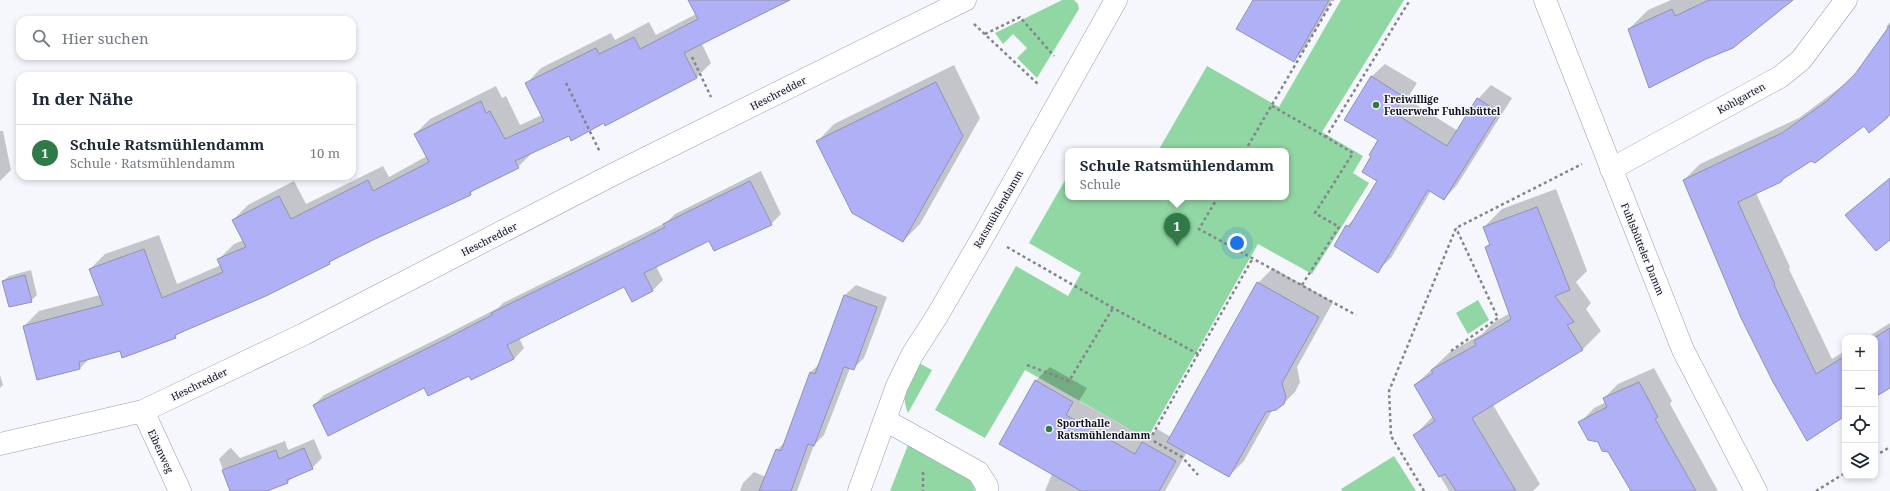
<!DOCTYPE html>
<html lang="de">
<head>
<meta charset="utf-8">
<style>
  body { margin:0; font-family:"Noto Serif",serif; background:#f2f2f3; color:#1f2937 }
  .controls { position:absolute; right:12px; bottom:12px; display:grid; overflow:hidden; border-radius:8px; box-shadow:0 2px 6px #0003 }
  .controls button { width:36px; height:36px; display:grid; place-items:center; padding:0; border:0; border-bottom:1px solid #e0e1e3; background:#fff; color:#1f2937; font:20px sans-serif }
  .you { position:absolute; left:1237px; top:243px; width:14px; height:14px; margin:-10px; border:3px solid #fff; border-radius:50%; background:#1a73e8; box-shadow:0 0 0 6px #1a73e833 }
  .badge { display:grid; place-items:center; width:26px; height:26px; border-radius:50%; background:#2f7a48; color:#fff; font-size:13px; font-weight:700 }
  .pin { position:absolute; translate:-50% -33px; filter:drop-shadow(0 1px 2px #0008) }
  .pin::after { content:''; position:absolute; top:21px; width:14px; height:12px; background:inherit; clip-path:polygon(0 0,100% 0,50% 100%) }
  .popup { position:absolute; left:1065px; top:148px; width:224px; height:52px; box-sizing:border-box; display:grid; place-content:center; border-radius:8px; background:#fff; filter:drop-shadow(0 1px 3px #0005); font-size:13px; white-space:nowrap; color:#747a83 }
  .popup b { font-size:15px; color:#1f2937 }
  .popup::after { content:''; position:absolute; left:50%; top:100%; margin-left:-8px; border:8px solid transparent; border-top-color:#fff }
  .list { margin:0; padding:0; list-style:none }
  h2 { display:flex; justify-content:space-between; align-items:center; height:52px; margin:0; padding:0 16px; font-size:17px }
  h2 small { font-size:13px; font-weight:400; color:#747a83 }
  .list li { display:grid; grid-template-columns:26px 1fr auto; gap:12px; align-items:center; box-sizing:border-box; height:56px; padding:0 16px; border-top:1px solid #e0e1e3 }
  .list b { display:block; font-size:15px; white-space:nowrap }
  .list p { margin:0; font-size:13px; white-space:nowrap; color:#747a83 }
  .list em { font-size:13px; font-style:normal; color:#747a83 }
  .icon { flex:none; width:22px; height:22px; fill:none; stroke:currentColor; stroke-width:2; stroke-linecap:round; stroke-linejoin:round }
  .map { position:relative; flex:none; width:1890px; height:491px; overflow:hidden }
  .search { position:absolute; background:#fff; box-shadow:0 2px 6px #0003; left:16px; top:16px; width:340px; height:44px; display:flex; align-items:center; gap:10px; box-sizing:border-box; padding:0 14px; border-radius:12px; color:#747a83; font-size:15px }
  .panel { position:absolute; background:#fff; box-shadow:0 2px 6px #0003; left:16px; top:72px; width:340px; height:108px; border-radius:12px }
  .map>svg:first-child { display:block }
  .green { fill:#91d7a3 }
  .shadow { fill:#0003 }
  .building { fill:#b0b0f7; stroke:#9192ae }
  .lines { fill:none; stroke-linecap:round; stroke-linejoin:round }
  .minor-casing { stroke:#999ab5; stroke-width:23 }
  .path { stroke:#83848c; stroke-width:2.5; stroke-dasharray:3 3; stroke-linecap:butt }
  .minor { stroke:#fff; stroke-width:22 }
  .poi-dot { fill:#2f7a48; stroke:#f6f7fd; stroke-width:1.5 }
  .labels { text-anchor:middle; dominant-baseline:central; stroke-width:3; stroke-linejoin:round; paint-order:stroke }
  .street-label { font-size:10px; fill:#10101a; stroke:#f6f7fd }
  .poi-label { font-size:10px; font-weight:bold; fill:#10101a; stroke:#f6f7fd; text-anchor:start }
</style>
</head>
<body>
<div class="map">
<svg width="1890" height="491" viewBox="0 0 1890 491">
  <rect width="100%" height="100%" fill="#f6f7fd"/>
  <!-- green -->
  <g class="green">
    <path d="M1062,0H1074L1078,4L1079,9L1037,78L1017,58L1027,48L1013,34L1003,44L995,33Z"/>
    <path d="M1341,0H1404L1322,132L1363,156L1353,173L1369,183L1312,274L1258,244L1147,439L1025,370L985,438L935,410L1016,266L1068,296L1081,273L1029,243L1068,175V197H1286V151H1158L1207,66L1279,107Z"/>
    <path d="M1478,300L1489,320L1468,334L1456,313Z"/>
    <path d="M917,362L932,370L908,413C900,391 907,382 917,362Z"/>
    <path d="M908,445L972,480L975,491H890Z"/>
    <path d="M1394,456L1416,491H1342L1341,489Z"/>
  </g>
  <!-- shadow -->
  <g class="shadow">
    <path d="M689,0H788L702,44L711,63L696,78L604,122L569,134L533,152L518,167L476,188L470,194L375,238L334,259L329,263L181,331L175,337L90,358L80,368L37,379L24,326L39,311L100,295L90,269L105,254L159,235L177,284L221,265L219,259L234,244L244,240L233,220L248,205L294,181L306,204L383,166L389,177L427,156L415,134L430,119L496,86L502,98L506,96L520,125L542,115L526,84L541,68L611,33L615,40L649,22L656,35L696,14Z"/>
    <path d="M1254,0H1332L1304,50L1294,60Z"/>
    <path d="M1671,0H1788L1629,29L1648,10Z"/>
    <path d="M1890,22V114L1864,125L1787,175L1781,181L1756,193L1790,267L1789,269L1832,359L1845,351V416L1743,317L1684,180L1700,164L1799,118L1853,78L1888,29L1886,27Z"/>
    <path d="M1385,64L1417,83L1407,99L1458,131L1478,99L1491,85L1512,98L1457,185L1444,199L1431,191L1391,258L1377,271L1347,226L1356,217L1378,180L1373,156L1379,140L1371,77Z"/>
    <path d="M954,65L980,118L920,224L903,241L817,142L834,124Z"/>
    <path d="M0,131H3L11,170L0,181Z"/>
    <path d="M761,171L781,214L771,224L710,240L656,266L663,280L653,290L632,300L625,285L519,338L524,348L514,359L469,375L424,387L314,405L324,395L453,331L498,308L503,303L655,228L667,222L675,214Z"/>
    <path d="M1556,189L1587,271L1576,282L1591,303L1586,309L1601,331L1583,349L1493,405L1540,484L1533,491H1449L1415,435L1433,416L1415,385L1450,352L1482,334L1493,323L1510,313L1486,247L1490,243L1484,227L1502,209Z"/>
    <path d="M1273,268L1333,302L1297,367L1300,382L1295,392L1280,407L1273,409L1244,461L1229,476L1187,452L1165,491H1045L1052,474L1035,381L1050,367L1087,388L1079,401L1147,439L1157,429L1171,437L1258,283Z"/>
    <path d="M31,270L37,295L31,301L3,281L9,276Z"/>
    <path d="M856,285L887,297L864,358L853,369L850,368L824,435L814,445L797,491H740L743,483L754,472L766,477L777,450L786,441L811,372L820,363L845,295Z"/>
    <path d="M1890,323V388L1875,397V338H1866Z"/>
    <path d="M1654,368L1672,401L1670,404L1718,491H1631L1609,451L1580,423L1594,408L1606,402L1604,398L1618,384Z"/>
    <path d="M0,375L3,385L0,388Z"/>
    <path d="M314,439L322,458L312,468L294,476L288,482L267,491H231L219,459L229,449L231,448L240,458L285,441L288,450Z"/>
  </g>
  <!-- building -->
  <g class="building">
    <path d="M688,0H790L684,53L697,78L605,126L604,123L571,141L569,136L515,161L519,168L470,192L471,195L375,239L329,262L330,264L266,296L175,335L176,338L122,358L120,351L79,362L80,369L37,380L23,326L103,305L89,269L144,249L162,298L223,272L217,259L246,247L232,220L279,196L291,219L368,180L373,191L429,162L414,134L481,101L486,113L490,111L505,139L544,121L525,83L596,48L599,54L634,37L640,49L698,19Z"/>
    <path d="M1253,0H1329L1294,62L1236,29Z"/>
    <path d="M1709,0H1793L1733,48L1706,59L1649,88L1628,29L1672,9L1675,16Z"/>
    <path d="M1890,25V114L1887,118L1869,133L1864,126L1815,163L1811,161L1783,179L1781,182L1738,202L1775,284L1774,285L1816,374L1845,356V416L1807,441L1773,382L1741,318L1683,180L1782,133L1827,101L1855,74Z"/>
    <path d="M1371,76L1404,97L1394,113L1447,146L1477,98L1499,112L1444,200L1428,190L1378,273L1334,246L1346,225L1349,227L1377,181L1362,172L1371,156L1369,155L1378,140L1344,120Z"/>
    <path d="M936,82L963,136L903,242L852,213L816,141Z"/>
    <path d="M1890,178V240L1876,251L1845,215Z"/>
    <path d="M750,181L772,225L714,251L709,241L644,273L653,291L632,302L624,287L507,345L514,359L471,380L469,376L428,396L424,388L328,436L313,405L442,341L492,315L491,313L644,238L665,227L663,224Z"/>
    <path d="M1537,207L1570,290L1555,296L1574,322L1567,325L1583,350L1472,418L1516,491H1456L1445,474L1439,477L1413,435L1435,421L1414,385L1433,373L1431,370L1476,345L1474,341L1511,319L1485,247L1490,245L1483,227Z"/>
    <path d="M25,275L32,302L9,307L2,281Z"/>
    <path d="M1257,282L1319,317L1282,383L1286,397L1284,404L1276,410L1266,412L1229,477L1167,442Z"/>
    <path d="M844,295L877,307L854,370L844,367L814,446L808,444L791,491H759L776,449L781,451L810,372L815,374Z"/>
    <path d="M1890,328V388L1875,397L1874,338Z"/>
    <path d="M1035,380L1073,402L1066,415L1135,454L1142,442L1176,461L1159,491H1081L999,444Z"/>
    <path d="M1639,382L1658,417L1655,419L1696,491H1631L1608,452L1602,451L1598,442L1588,440L1578,422L1607,407L1603,398Z"/>
    <path d="M304,448L313,469L287,480L288,483L267,491H230L222,470L276,450L279,459Z"/>
  </g>
  <g class="lines">
    <!-- minor casing -->
    <g class="minor-casing">
      <g id="minor">
        <path d="M1545,0L1683,350L1756,491"/>
        <path d="M1611,169L1780,77L1801,60L1846,0"/>
        <path d="M143,411L180,491"/>
        <path d="M885,420L978,472L987,486V491"/>
        <path d="M0,444L143,411L304,334L612,175L965,0"/>
        <path d="M859,491L897,386L912,355L937,316L984,235L1116,0"/>
      </g>
    </g>
    <!-- path -->
    <g class="path">
      <path d="M974,24L1039,85"/>
      <path d="M985,34L1020,17L1054,56"/>
      <path d="M692,57L711,97"/>
      <path d="M566,83L600,152"/>
      <path d="M1272,106L1326,137"/>
      <path d="M1245,151L1333,0"/>
      <path d="M1218,197L1199,229L1356,315"/>
      <path d="M1007,247L1113,308L1198,354L1253,258"/>
      <path d="M1302,285L1339,227L1315,213L1353,153L1326,137L1410,0"/>
      <path d="M1451,351L1498,318L1456,228"/>
      <path d="M1198,354L1150,439L1182,457L1198,475"/>
      <path d="M1027,365L1069,381L1113,308"/>
      <path d="M1875,456L1890,447"/>
      <path d="M923,472V491"/>
      <path d="M1424,491L1391,436L1389,391L1456,228L1582,164"/>
      <path d="M1816,491L1845,473"/>
    </g>
    <!-- minor -->
    <use href="#minor" class="minor"/>
  </g>
  <!-- markers -->
  <g class="poi-dot">
    <circle cx="1376" cy="105" r="4"/>
    <circle cx="1049" cy="429" r="4"/>
  </g>
  <g class="labels">
    <!-- street labels -->
    <g class="street-label">
      <text transform="translate(778 93) rotate(-27)">Heschredder</text>
      <text transform="translate(1741 98) rotate(-29)">Kohlgarten</text>
      <text transform="translate(998 209) rotate(-60)">Ratsmühlendamm</text>
      <text transform="translate(489 239) rotate(-27)">Heschredder</text>
      <text transform="translate(1643 249) rotate(68)">Fuhlsbütteler Damm</text>
      <text transform="translate(199 384) rotate(-26)">Heschredder</text>
      <text transform="translate(161 451) rotate(65)">Eibenweg</text>
    </g>
    <!-- poi labels -->
    <g class="poi-label">
      <text x="1384" y="99">Freiwillige<tspan x="1384" dy="12">Feuerwehr Fuhlsbüttel</tspan></text>
      <text x="1057" y="423">Sporthalle<tspan x="1057" dy="12">Ratsmühlendamm</tspan></text>
    </g>
  </g>
</svg>
<div class="controls">
<button>+</button>
<button>−</button>
<button><svg class="icon" aria-label="locate" viewBox="0 0 24 24"><circle cx="12" cy="12" r="6"/><path d="M12 2v4M12 18v4M2 12h4M18 12h4"/></svg></button>
<button><svg class="icon" aria-label="layers" viewBox="0 0 24 24"><path d="M12 4l9 5-9 5-9-5zM3 14l9 5 9-5"/></svg></button>
</div>
<div class="you"></div>
<div class="pin badge" style="left:1177px;top:246px">1</div>
<div class="popup"><b>Schule Ratsmühlendamm</b>Schule</div>
<div class="search"><svg class="icon" aria-label="search" viewBox="0 0 24 24"><circle cx="10" cy="10" r="6"/><path d="M15 15l6 6"/></svg>Hier suchen</div>
<section class="panel">
<h2>In der Nähe<small></small></h2>
<ul class="list">
<li><span class="badge">1</span><div><b>Schule Ratsmühlendamm</b><p>Schule · Ratsmühlendamm</p></div><em>10 m</em></li>
</ul>
</section>
</div>
</body>
</html>
